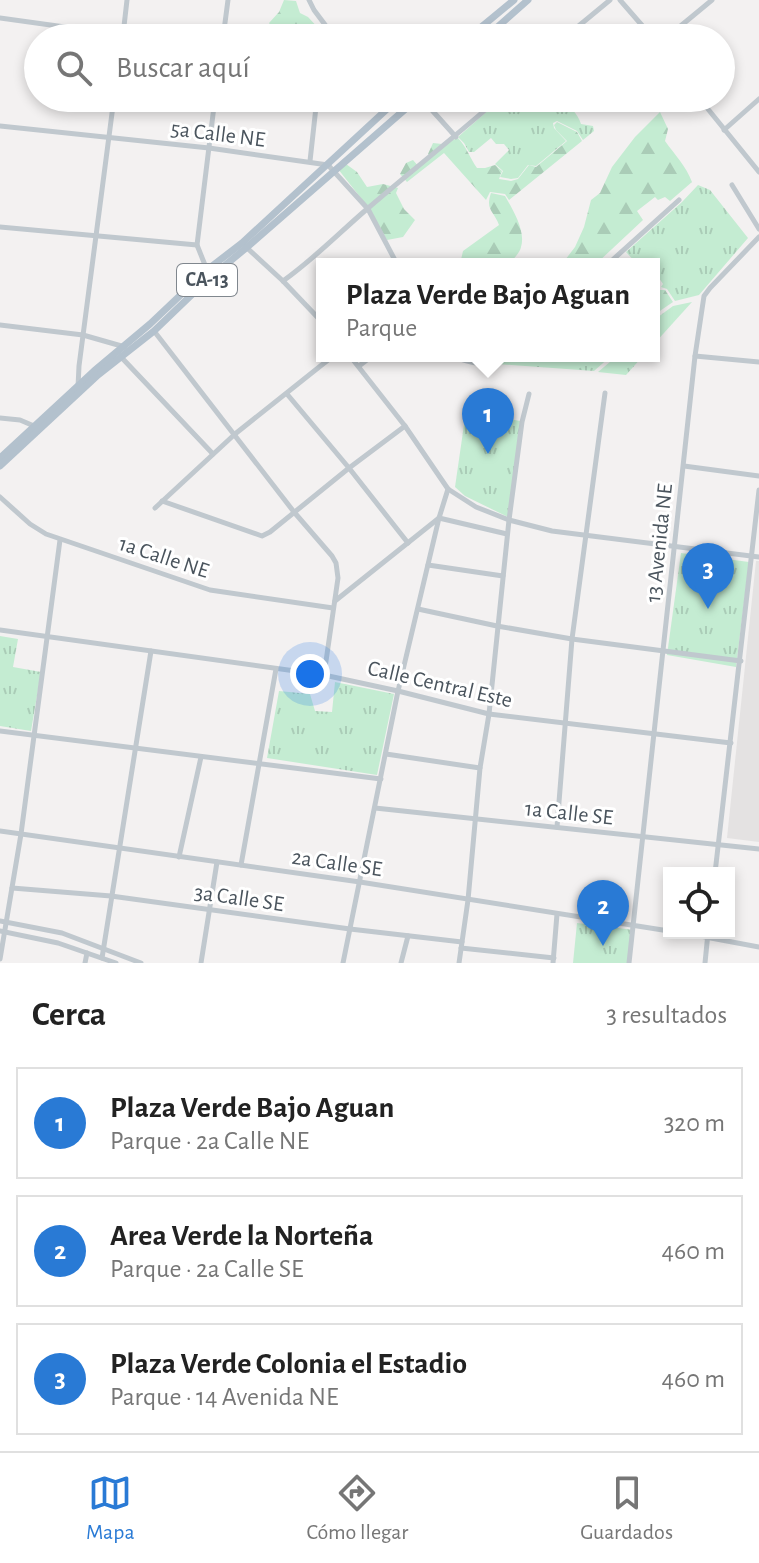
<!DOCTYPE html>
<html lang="es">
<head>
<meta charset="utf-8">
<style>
  body { margin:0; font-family:"Alegreya Sans",sans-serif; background:#f2f2f2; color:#222 }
  .controls { position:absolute; right:24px; bottom:24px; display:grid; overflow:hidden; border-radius:0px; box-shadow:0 4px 12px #0003 }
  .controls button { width:72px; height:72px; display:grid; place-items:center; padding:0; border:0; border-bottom:2px solid #e0e0e0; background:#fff; color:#222; font:40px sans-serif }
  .you { position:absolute; left:310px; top:674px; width:28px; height:28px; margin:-20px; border:6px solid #fff; border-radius:50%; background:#1a73e8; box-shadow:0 0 0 12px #1a73e833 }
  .badge { display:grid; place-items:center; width:52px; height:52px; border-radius:50%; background:#297ad5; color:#fff; font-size:26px; font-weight:700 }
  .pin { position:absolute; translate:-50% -66px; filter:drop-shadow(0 2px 4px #0008) }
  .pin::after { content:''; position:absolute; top:42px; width:28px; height:24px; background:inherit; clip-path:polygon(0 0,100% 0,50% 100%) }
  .popup { position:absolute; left:316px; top:258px; width:344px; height:104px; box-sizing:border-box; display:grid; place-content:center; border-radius:0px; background:#fff; filter:drop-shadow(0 2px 6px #0005); font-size:26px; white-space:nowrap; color:#767676 }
  .popup b { font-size:30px; color:#222 }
  .popup::after { content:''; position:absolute; left:50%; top:100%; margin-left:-16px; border:16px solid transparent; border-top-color:#fff }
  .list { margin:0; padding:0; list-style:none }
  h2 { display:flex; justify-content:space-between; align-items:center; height:104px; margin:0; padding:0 32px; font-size:34px }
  h2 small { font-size:26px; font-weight:400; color:#767676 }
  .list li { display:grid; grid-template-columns:52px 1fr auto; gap:24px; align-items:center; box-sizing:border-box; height:112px; margin:0 16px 16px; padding:0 16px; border:2px solid #e0e0e0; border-radius:0px }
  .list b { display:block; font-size:30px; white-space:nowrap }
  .list p { margin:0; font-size:26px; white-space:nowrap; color:#767676 }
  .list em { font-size:26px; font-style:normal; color:#767676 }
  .icon { flex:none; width:44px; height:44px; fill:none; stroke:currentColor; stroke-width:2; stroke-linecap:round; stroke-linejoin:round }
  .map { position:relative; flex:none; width:759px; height:963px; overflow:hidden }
  .search { position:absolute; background:#fff; box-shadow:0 4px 12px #0003; left:24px; right:24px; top:24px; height:88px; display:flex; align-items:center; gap:20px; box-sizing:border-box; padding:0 28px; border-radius:44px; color:#767676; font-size:30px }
  .sheet { height:488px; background:#fff }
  nav { display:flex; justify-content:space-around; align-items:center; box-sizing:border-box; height:112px; border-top:2px solid #e0e0e0; background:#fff; font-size:22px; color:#767676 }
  nav a { display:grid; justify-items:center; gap:4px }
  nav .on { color:#297ad5 }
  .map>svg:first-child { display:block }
  .education { fill:#e4e2e2 }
  .grass { fill:url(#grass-tufts) }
  .forest { fill:url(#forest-firs) }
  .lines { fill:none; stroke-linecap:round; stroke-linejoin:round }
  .street { stroke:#c0c8ce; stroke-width:5 }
  .primary { stroke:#b3c1cd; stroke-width:7 }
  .labels { text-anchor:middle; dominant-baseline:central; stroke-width:6; stroke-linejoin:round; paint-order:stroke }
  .shield { fill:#fff; stroke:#80878e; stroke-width:2 }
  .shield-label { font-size:20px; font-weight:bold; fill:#4a545d }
  .street-label { font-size:22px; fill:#4a545d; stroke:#fff }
</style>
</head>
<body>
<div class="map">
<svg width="759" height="963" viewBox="0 0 759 963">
  <defs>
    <pattern id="grass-tufts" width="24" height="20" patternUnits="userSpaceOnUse" patternTransform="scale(2)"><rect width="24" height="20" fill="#c4ecd2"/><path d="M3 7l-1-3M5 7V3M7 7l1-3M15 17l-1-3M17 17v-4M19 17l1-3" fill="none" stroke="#aaccb7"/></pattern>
    <pattern id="forest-firs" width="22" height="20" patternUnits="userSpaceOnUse" patternTransform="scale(2)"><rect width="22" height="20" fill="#c4ecd2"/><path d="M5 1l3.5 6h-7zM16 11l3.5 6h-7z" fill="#aaccb7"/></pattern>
  </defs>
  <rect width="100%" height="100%" fill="#f3f1f1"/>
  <!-- education -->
  <path class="education" d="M756,561H759V842L727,838Z"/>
  <!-- grass -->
  <g class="grass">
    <path d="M502,98H543L541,101L548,109L560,101C570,107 577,112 581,124L593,126L594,131L583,140L577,131L557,121L553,123L554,128L566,141L536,166L528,165L518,178L511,179L500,177L503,171L495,164L509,150L504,144H496L491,138L474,152H469L464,143L458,137Z"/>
    <path d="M698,185L710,190L748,238L699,295L675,301L667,289L661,287L663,284L659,278L654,280V264H637L626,252L682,202Z"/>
    <path d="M692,302L654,344V320L673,306Z"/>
    <path d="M507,356H611L594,371L497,364Z"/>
    <path d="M617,356H643L626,375L598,372Z"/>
    <path d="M466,411L520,421L510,518L465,496L455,487Z"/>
    <path d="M681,553L749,562L736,667L667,655Z"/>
    <path d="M0,636L18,639L13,667L41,672L31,731L0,726Z"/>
    <path d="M335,682L394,694L377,775L267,758L279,691L310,694L315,711L332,712Z"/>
    <path d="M577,923L634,930L630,963H573Z"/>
  </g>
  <!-- forest -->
  <g class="forest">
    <path d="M284,0L296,1L300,13L308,17L321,31L317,38L294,29V38H274L275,33L269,23L279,12Z"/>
    <path d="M660,112L668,129L665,141C675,155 686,166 692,182L670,201L665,197L658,200L655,197L637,211L643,220L596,264H562L575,247L584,227L591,200L600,193L612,167L635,137Z"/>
    <path d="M557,122L577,132L582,141L509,200L505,194L490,192L486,200L444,153L407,182L400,174L406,163L413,160L419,167L429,158L428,154L433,143L442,144L458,138C466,146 470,158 477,168H485L495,165L502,171L499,179L511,181L518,179L529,165L536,167L567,141L556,130L554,125Z"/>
    <path d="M346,164L357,172L367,187L383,184L398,188L396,193L404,209L415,220L403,237L387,240L368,207L338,169Z"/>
    <path d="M491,193L505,196C513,210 526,231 521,247C520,253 513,259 509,264H460L463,251L499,225C494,211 485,210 491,193Z"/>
    <path d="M654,290H665L673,302L654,315Z"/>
  </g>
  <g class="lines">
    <!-- street -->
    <g class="street">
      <path d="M309,0L314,10L335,38"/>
      <path d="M620,0L653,38"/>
      <path d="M0,18L144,38"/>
      <path d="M123,35L127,0"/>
      <path d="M223,38L228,0"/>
      <path d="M564,38L610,0"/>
      <path d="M666,38L712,0"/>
      <path d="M421,98L456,137"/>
      <path d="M699,98L759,172"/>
      <path d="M0,126L209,148L328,165L368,209L397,264"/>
      <path d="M724,130L759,99"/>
      <path d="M310,161L317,98"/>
      <path d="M732,185L759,229"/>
      <path d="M0,227L197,245"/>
      <path d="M246,247L283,281L322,322"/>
      <path d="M608,264L679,200"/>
      <path d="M211,277L207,270L197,245L215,98"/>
      <path d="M283,281C314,259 339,233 367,209C411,171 456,136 499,98"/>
      <path d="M0,325L83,335L125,347"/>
      <path d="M154,331L294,512L332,556L336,563L338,578L324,675"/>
      <path d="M350,356L405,426L448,489L476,507L509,520L552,531L759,557"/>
      <path d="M451,356C470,362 488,370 505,356"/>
      <path d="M695,356L759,362"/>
      <path d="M122,358L213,454"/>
      <path d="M359,366L372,356"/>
      <path d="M78,387L79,366L114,98"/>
      <path d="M287,394L349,468L408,543"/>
      <path d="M0,418L20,420L34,426"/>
      <path d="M684,466L759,476"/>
      <path d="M0,497L30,524L46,534L210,590L333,608"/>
      <path d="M162,501L262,536L270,532L349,468L405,426"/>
      <path d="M155,508L235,434L333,356"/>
      <path d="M428,565L503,576"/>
      <path d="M335,601L439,518L507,534"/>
      <path d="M418,609L497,626L572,639L741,661"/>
      <path d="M0,630L324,675L398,691L489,714L731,743"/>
      <path d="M0,731L381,779"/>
      <path d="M386,754L480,768"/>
      <path d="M375,808L759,849"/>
      <path d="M557,827L572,639L605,393"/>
      <path d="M0,831L360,882L669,931"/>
      <path d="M179,857L201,757"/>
      <path d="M241,865L276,669"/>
      <path d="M715,873L759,490"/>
      <path d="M12,888L111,896L350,929L462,942"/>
      <path d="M0,921L62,933L141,963"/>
      <path d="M0,931L58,943L116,963"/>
      <path d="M684,933L759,947"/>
      <path d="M461,948L554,958"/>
      <path d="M102,958L151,651"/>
      <path d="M0,959L21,834L60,540"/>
      <path d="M85,963L87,953"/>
      <path d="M201,963L217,862"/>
      <path d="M343,963L398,691L439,518L448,489"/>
      <path d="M401,963L408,936"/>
      <path d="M459,963L468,900L480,768L489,714L509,520L522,422L529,394"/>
      <path d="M553,963L557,914"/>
      <path d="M629,963L695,356L704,296L710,288L759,237"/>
      <path d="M705,963L708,933"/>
    </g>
    <!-- primary -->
    <g class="primary">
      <path d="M468,38L514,0"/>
      <path d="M485,38L528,0"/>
      <path d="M0,458L94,371L150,324L207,270L242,243L399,98"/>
      <path d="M0,466L98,375L154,331L206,281L246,248L418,98"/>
    </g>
  </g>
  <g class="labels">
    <!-- shield labels -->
    <rect class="shield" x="177" y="264" width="60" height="32" rx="6"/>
    <g class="shield-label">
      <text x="207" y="280">CA-13</text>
    </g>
    <!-- street labels -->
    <g class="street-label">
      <text transform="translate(218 134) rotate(7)">5a Calle NE</text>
      <text transform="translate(659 543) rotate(-84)">13 Avenida NE</text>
      <text transform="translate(164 557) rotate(18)">1a Calle NE</text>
      <text transform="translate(440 684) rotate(13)">Calle Central Este</text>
      <text transform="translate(569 813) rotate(6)">1a Calle SE</text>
      <text transform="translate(337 863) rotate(8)">2a Calle SE</text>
      <text transform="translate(239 898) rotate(8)">3a Calle SE</text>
    </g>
  </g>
</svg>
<div class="controls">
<button><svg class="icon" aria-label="locate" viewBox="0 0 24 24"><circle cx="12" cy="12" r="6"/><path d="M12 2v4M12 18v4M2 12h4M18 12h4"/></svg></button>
</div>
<div class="you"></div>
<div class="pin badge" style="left:488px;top:454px">1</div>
<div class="popup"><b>Plaza Verde Bajo Aguan</b>Parque</div>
<div class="pin badge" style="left:603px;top:946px">2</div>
<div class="pin badge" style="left:708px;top:609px">3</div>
<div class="search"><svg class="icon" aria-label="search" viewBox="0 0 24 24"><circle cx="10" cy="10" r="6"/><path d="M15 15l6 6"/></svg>Buscar aquí</div>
</div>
<section class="sheet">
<h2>Cerca<small>3 resultados</small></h2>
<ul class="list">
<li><span class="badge">1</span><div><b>Plaza Verde Bajo Aguan</b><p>Parque · 2a Calle NE</p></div><em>320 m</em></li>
<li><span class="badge">2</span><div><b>Area Verde la Norteña</b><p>Parque · 2a Calle SE</p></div><em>460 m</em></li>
<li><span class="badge">3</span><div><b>Plaza Verde Colonia el Estadio</b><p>Parque · 14 Avenida NE</p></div><em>460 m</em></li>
</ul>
</section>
<nav>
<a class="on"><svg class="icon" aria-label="map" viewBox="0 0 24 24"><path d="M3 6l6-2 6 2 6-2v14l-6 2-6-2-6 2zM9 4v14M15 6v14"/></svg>Mapa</a>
<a><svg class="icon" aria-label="directions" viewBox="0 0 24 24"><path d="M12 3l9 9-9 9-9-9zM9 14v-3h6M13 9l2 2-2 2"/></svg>Cómo llegar</a>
<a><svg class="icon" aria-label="saved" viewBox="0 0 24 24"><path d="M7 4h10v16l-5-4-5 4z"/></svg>Guardados</a>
</nav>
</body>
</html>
